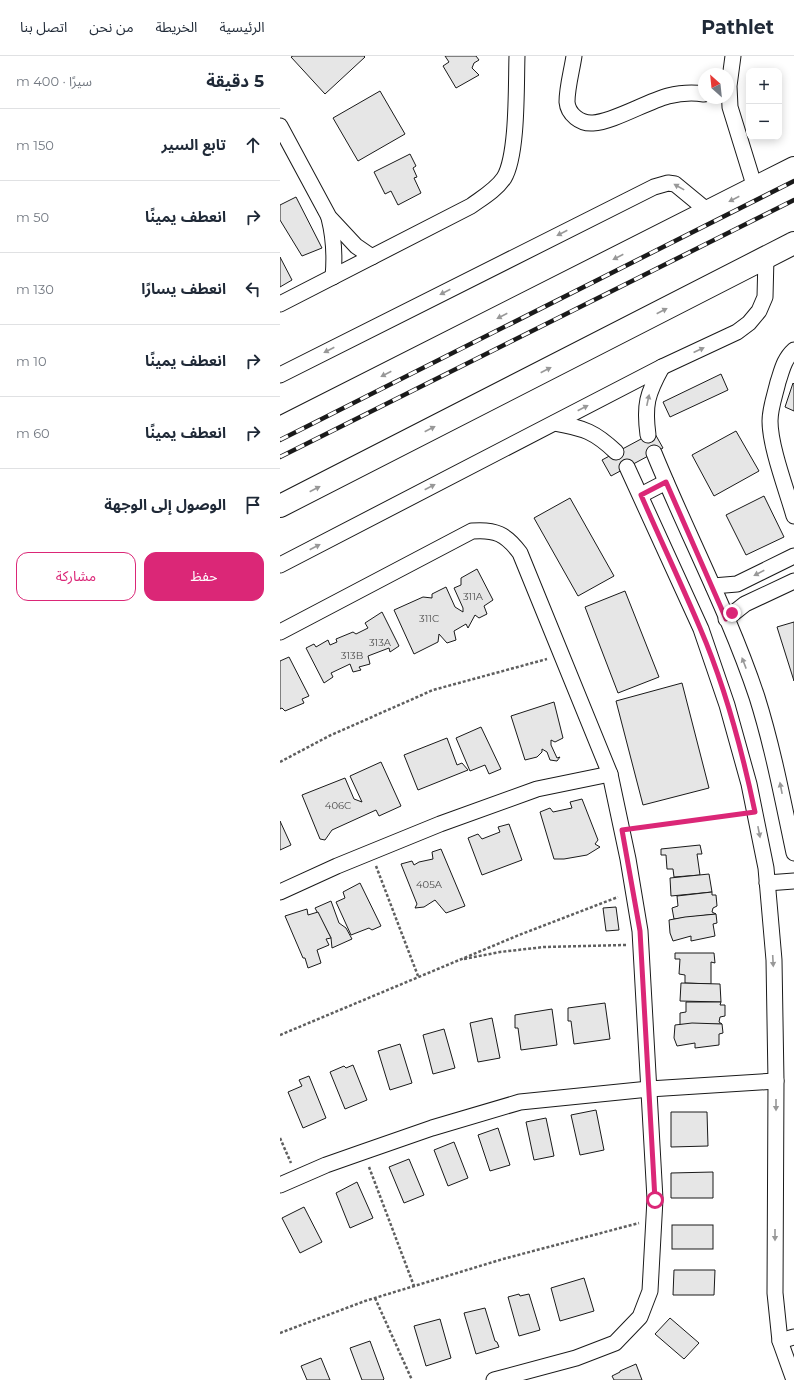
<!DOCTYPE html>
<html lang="ar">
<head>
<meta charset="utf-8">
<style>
  body { margin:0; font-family:Montserrat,"Noto Sans Arabic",sans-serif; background:#f6f6f7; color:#1f2937; direction:rtl }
  .controls { position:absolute; right:12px; top:12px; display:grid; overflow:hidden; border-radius:8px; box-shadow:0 2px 10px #0003 }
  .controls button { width:36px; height:36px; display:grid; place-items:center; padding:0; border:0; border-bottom:1px solid #e0e1e3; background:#fff; color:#1f2937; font:20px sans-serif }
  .compass { position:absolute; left:418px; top:12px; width:36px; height:36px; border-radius:50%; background:#fff; box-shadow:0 2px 10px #0003; rotate:333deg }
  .stop { position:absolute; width:12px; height:12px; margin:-9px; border:3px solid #db2777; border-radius:50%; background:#fff }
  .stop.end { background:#db2777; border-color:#fff; box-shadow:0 1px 4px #0008 }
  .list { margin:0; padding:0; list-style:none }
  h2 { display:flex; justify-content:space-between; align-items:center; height:52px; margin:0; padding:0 16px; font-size:17px }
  h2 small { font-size:13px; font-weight:400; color:#747a83 }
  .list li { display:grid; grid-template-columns:26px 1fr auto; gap:12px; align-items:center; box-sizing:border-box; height:72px; padding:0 16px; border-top:1px solid #e0e1e3 }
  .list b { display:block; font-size:15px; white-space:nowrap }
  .list em { font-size:13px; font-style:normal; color:#747a83 }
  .actions { display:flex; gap:8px; padding:12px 16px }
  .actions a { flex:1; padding:9px 0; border:1px solid #db2777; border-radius:12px; text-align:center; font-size:14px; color:#db2777 }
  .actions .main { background:#db2777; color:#fff }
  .icon { flex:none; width:22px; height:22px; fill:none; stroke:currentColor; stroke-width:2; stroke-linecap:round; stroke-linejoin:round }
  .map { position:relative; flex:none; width:514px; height:1324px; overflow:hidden; direction:ltr }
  header { display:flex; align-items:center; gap:24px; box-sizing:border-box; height:56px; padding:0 20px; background:#fff; border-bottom:1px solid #e0e1e3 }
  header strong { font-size:19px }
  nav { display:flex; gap:22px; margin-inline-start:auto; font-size:14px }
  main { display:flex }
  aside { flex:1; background:#fff }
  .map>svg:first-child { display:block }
  .building { fill:#e6e6e6; stroke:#1a1a1a }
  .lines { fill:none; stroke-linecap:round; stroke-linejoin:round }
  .minor-casing { stroke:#1a1a1a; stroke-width:17 }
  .secondary-casing { stroke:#1a1a1a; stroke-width:24 }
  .path { stroke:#5f5f5f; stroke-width:2.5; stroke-dasharray:3 2; stroke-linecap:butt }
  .minor { stroke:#fff; stroke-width:15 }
  .secondary { stroke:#fff; stroke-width:22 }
  .rail-casing { stroke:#1a1a1a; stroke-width:4.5 }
  .rail { stroke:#fff; stroke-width:3; stroke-dasharray:9; stroke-linecap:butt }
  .oneway { fill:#989898 }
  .route { stroke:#db2777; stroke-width:5 }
  .labels { text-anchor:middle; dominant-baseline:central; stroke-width:3; stroke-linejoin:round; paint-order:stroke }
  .number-label { font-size:10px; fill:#4d4d4d }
</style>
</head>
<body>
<header>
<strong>Pathlet</strong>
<nav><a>الرئيسية</a><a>الخريطة</a><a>من نحن</a><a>اتصل بنا</a></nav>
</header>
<main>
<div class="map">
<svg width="514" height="1324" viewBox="0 0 514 1324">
  <rect width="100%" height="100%" fill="#fff"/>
  <!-- building -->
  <g class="building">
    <path d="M13,0H84L85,1L45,38L11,1Z"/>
    <path d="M165,0H196L199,4L194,7L192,12L199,19L176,32L163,10L169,6Z"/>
    <path d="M100,35L125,78L78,105L53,62Z"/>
    <path d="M130,98L136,110L133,112L137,121L134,122L141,137L118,149L111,135L105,138L94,116Z"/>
    <path d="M16,141L42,192L22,200L0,164V149Z"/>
    <path d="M0,201L12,224L0,231Z"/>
    <path d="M441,318L448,334L390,361L383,346Z"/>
    <path d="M513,327L514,328V355L505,351Z"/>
    <path d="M456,375L479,415L434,440L412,399Z"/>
    <path d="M374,376L383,392L331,420L322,404Z"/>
    <path d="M484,440L504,481L466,499L446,459Z"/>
    <path d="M290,442L334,520L298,540L254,462Z"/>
    <path d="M197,513L213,544L204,550L207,558L199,562L195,559L188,572L186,568L174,575L176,584L167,587L159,578L158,586L134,598L114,554L143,541L152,542V538L166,531L175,551L183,556V552L174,532L181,529V522Z"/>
    <path d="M345,535L379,621L338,637L305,551Z"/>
    <path d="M102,556L119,590L110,596L109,592L88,600L90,608L79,611L81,614L73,616L70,608L51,617L53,621L44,627L26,592L34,588L36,591L48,584L50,589L57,586L56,583L73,576L76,578L88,572L85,567Z"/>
    <path d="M514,566V625L497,571Z"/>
    <path d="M9,601L29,640L22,643L24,647L5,655L2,652L0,653V605Z"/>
    <path d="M402,627L429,732L363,749L336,645Z"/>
    <path d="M274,646L283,682L275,686L271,684V689L277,702L280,701L277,705L270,704L267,696L262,693V696L257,701L245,704L231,660Z"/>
    <path d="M201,671L221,713L209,718L205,709L190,715L176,682Z"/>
    <path d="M167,682L177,709L182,707L188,714L138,734L124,699Z"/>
    <path d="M101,706L121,750L99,760L96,754L52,774L45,784L40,783L22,739L65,722L74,743L82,746L70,720Z"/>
    <path d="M302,743L318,784L315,788L320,791L307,799L284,803H274L260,756L270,752L273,756L292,752L290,746Z"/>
    <path d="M0,765L11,789L0,794Z"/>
    <path d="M229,768L242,804L202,819L188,782L198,778L202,783L220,776L218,771Z"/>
    <path d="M420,789L422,798H417L420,819L394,821L393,813H387L386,799H381V793Z"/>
    <path d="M161,793L185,850L166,857L155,844L144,851L135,852L137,848L121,808L132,805L134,809L139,806L153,803L152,796Z"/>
    <path d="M429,818L432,836L391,840L390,822Z"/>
    <path d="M80,827L101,870L92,874L89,872L71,879L56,846L65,842L63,836Z"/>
    <path d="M432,836V839H436L437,850L433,852L432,856L436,858L394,863L392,852L398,850L397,840Z"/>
    <path d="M51,845L59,867L66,872L72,883L52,892L51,882L35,852Z"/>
    <path d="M336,851L339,874L326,875L323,852Z"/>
    <path d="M27,853L28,859L38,856L51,882L46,883L49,889L37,894L41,907L28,912L25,902H23L5,860Z"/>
    <path d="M436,858L437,867L433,868L435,880L411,885V880L393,885L390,877L389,864L405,861Z"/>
    <path d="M395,897H434L435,907L431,906V928L405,927V919L399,918L400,903H395Z"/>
    <path d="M401,927L440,928L441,946L400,945Z"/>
    <path d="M406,946H441L440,949H445V960L440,961L439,966L442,968L400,969V957L406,956Z"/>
    <path d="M325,947L330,983L294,988L291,965H288V952Z"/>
    <path d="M272,953L277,989L241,994L238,972H235V959Z"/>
    <path d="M212,962L220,1002L198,1006L190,967Z"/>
    <path d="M412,967L442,968L443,977L439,978V989L415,992V987L397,990L394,982L395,969Z"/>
    <path d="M164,973L175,1012L153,1018L143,979Z"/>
    <path d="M120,988L132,1027L110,1034L98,995Z"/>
    <path d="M73,1009L87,1044L65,1053L50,1016L64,1010L66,1012Z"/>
    <path d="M29,1020L46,1062L23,1072L8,1036L22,1030L19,1024Z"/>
    <path d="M316,1054L324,1094L300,1099L291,1059Z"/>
    <path d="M391,1056H427L428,1090L391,1091Z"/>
    <path d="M266,1062L274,1100L254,1104L246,1066Z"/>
    <path d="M218,1072L230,1109L210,1115L198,1079Z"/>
    <path d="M174,1086L188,1122L168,1130L154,1094Z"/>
    <path d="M129,1103L144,1139L124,1147L109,1111Z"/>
    <path d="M433,1116V1142H391V1117Z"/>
    <path d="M77,1126L93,1162L70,1172L56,1137Z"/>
    <path d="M24,1151L42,1186L20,1197L2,1162Z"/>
    <rect x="392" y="1169" width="41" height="24"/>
    <path d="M394,1214H435L434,1239H393Z"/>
    <path d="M304,1222L314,1255L280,1265L271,1232Z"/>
    <path d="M239,1238L240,1240L249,1238L260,1274L239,1280L228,1241Z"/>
    <path d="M205,1252L215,1285L217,1286L219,1291L196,1298L184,1257Z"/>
    <path d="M390,1262L419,1287L404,1303L375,1278Z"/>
    <path d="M160,1263L171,1302L146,1310L134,1270Z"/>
    <path d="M90,1285L104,1323L103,1324H82L70,1292Z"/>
    <path d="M41,1302L50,1324H27L21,1310Z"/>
    <path d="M356,1308L362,1324H334L332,1320L340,1316V1315Z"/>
  </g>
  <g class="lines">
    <!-- minor casing -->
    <g class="minor-casing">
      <g id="minor">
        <path d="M294,0C292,14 287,31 287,46C288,58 300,68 313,67C333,66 366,46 388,40C400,37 412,36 424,38"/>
        <path d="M453,0L449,30L450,51L475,132"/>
        <path d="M0,70L49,161L76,190L92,201"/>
        <path d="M49,162C54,182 55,200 53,221"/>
        <path d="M0,248L191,150C202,142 216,134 224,122C238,99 236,28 237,0"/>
        <path d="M514,294C504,303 502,314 498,326C495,339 490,352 490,365C490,391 507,435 514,460"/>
        <path d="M0,319L374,131L388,127L395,128L429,156"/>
        <path d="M275,367C304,372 315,376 336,396"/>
        <path d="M368,379C364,349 367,338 382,311"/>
        <path d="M374,397C407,478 449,557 477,641C493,692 503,745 514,797"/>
        <path d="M347,411L421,573L447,649L469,728L486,812L494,904L496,1025L495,1237L500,1285L514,1324"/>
        <path d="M361,439L386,426"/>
        <path d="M0,509L382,311L457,276L469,267L479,255L485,241L486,201"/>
        <path d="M433,530L457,528L514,500"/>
        <path d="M446,563L465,548L514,525"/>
        <path d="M0,576L192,475C215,473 226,478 240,497L330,718L348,803L360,875L375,1143L370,1235L360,1261L335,1287L296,1302L214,1324"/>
        <path d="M487,827L514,825"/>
        <path d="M0,836L57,810L160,768L257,733L330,718"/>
        <path d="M0,1129L46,1109L83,1096L152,1072L240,1046L369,1033L496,1025"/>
        <path d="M500,1285L514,1281"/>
      </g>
    </g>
    <!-- secondary casing -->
    <g class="secondary-casing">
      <g id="secondary">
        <path d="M0,372L514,112"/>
        <path d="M0,450L514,187"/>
      </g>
    </g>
    <!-- path -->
    <g class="path">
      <path d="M0,706L49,680L153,634L267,603"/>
      <path d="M356,772L460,758"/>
      <path d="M96,810L138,920"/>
      <path d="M184,903L220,896L264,891L346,889"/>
      <path d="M0,979L239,879L338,841"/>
      <path d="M0,1082L11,1107"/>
      <path d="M89,1111L134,1230"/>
      <path d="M95,1242L132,1324"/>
      <path d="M0,1277L85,1245L223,1203L359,1167"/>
    </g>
    <!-- minor -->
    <use href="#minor" class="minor"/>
    <!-- secondary -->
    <use href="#secondary" class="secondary"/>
    <!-- rail casing -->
    <g class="rail-casing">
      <g id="rail">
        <path d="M0,384L514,125"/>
        <path d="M0,401L514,144"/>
      </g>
    </g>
    <!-- rail -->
    <use href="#rail" class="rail"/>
  </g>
  <!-- one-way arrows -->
  <defs><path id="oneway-solid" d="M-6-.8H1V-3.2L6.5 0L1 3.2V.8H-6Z"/></defs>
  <g class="oneway">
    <use href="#oneway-solid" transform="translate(399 131) rotate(-151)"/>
    <use href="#oneway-solid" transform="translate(454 143) rotate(153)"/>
    <use href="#oneway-solid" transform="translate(282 177) rotate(153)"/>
    <use href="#oneway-solid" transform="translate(338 201) rotate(153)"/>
    <use href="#oneway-solid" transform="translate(165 236) rotate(153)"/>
    <use href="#oneway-solid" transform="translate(382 255) rotate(-27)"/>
    <use href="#oneway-solid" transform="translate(222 260) rotate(153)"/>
    <use href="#oneway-solid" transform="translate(49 294) rotate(153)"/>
    <use href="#oneway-solid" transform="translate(419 294) rotate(-25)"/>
    <use href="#oneway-solid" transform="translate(266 314) rotate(-27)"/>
    <use href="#oneway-solid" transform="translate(106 318) rotate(153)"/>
    <use href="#oneway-solid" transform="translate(368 344) rotate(-78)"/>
    <use href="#oneway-solid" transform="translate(303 352) rotate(-27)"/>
    <use href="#oneway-solid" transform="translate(150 373) rotate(-27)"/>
    <use href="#oneway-solid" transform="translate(150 431) rotate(-27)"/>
    <use href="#oneway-solid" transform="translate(35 433) rotate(-27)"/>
    <use href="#oneway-solid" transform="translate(35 491) rotate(-27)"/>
    <use href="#oneway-solid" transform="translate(479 517) rotate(153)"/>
    <use href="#oneway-solid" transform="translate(464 607) rotate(-111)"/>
    <use href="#oneway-solid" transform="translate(501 732) rotate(-101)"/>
    <use href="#oneway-solid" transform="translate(479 776) rotate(79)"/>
    <use href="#oneway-solid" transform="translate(493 905) rotate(87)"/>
    <use href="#oneway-solid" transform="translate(496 1049) rotate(90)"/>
    <use href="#oneway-solid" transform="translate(495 1179) rotate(90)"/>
  </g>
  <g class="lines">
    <!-- route -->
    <path class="route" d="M375,1144L360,875L342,774L475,756C462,694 445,630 420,572C401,527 380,483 361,439L386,426L446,563L452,557"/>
  </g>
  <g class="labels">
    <!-- number labels -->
    <g class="number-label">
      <text x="193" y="540">311A</text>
      <text x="149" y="562">311C</text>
      <text x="100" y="586">313A</text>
      <text x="72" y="599">313B</text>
      <text x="58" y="749">406C</text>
      <text x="149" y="828">405A</text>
    </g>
  </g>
</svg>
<div class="controls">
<button>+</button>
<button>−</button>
</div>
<svg class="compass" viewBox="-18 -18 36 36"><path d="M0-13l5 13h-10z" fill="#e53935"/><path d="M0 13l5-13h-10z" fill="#747a83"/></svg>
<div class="stop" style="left:375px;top:1144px"></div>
<div class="stop end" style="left:452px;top:557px"></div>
</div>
<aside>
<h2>5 دقيقة<small>سيرًا · 400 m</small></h2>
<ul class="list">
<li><svg class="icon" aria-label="ahead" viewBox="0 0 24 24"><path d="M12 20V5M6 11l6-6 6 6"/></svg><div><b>تابع السير</b></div><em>150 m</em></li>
<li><svg class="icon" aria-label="right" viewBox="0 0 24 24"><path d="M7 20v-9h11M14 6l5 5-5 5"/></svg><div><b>انعطف يمينًا</b></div><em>50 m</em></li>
<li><svg class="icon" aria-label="left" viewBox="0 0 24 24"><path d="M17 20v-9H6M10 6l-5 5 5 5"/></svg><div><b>انعطف يسارًا</b></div><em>130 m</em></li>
<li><svg class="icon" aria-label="right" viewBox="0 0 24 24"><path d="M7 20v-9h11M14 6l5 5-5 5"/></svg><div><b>انعطف يمينًا</b></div><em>10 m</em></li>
<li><svg class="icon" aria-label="right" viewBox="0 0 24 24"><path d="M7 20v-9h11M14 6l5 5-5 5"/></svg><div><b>انعطف يمينًا</b></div><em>60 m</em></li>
<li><svg class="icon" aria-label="arrive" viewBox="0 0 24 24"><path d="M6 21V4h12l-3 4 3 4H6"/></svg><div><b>الوصول إلى الوجهة</b></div></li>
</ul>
<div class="actions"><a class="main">حفظ</a><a>مشاركة</a></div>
</aside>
</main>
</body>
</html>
